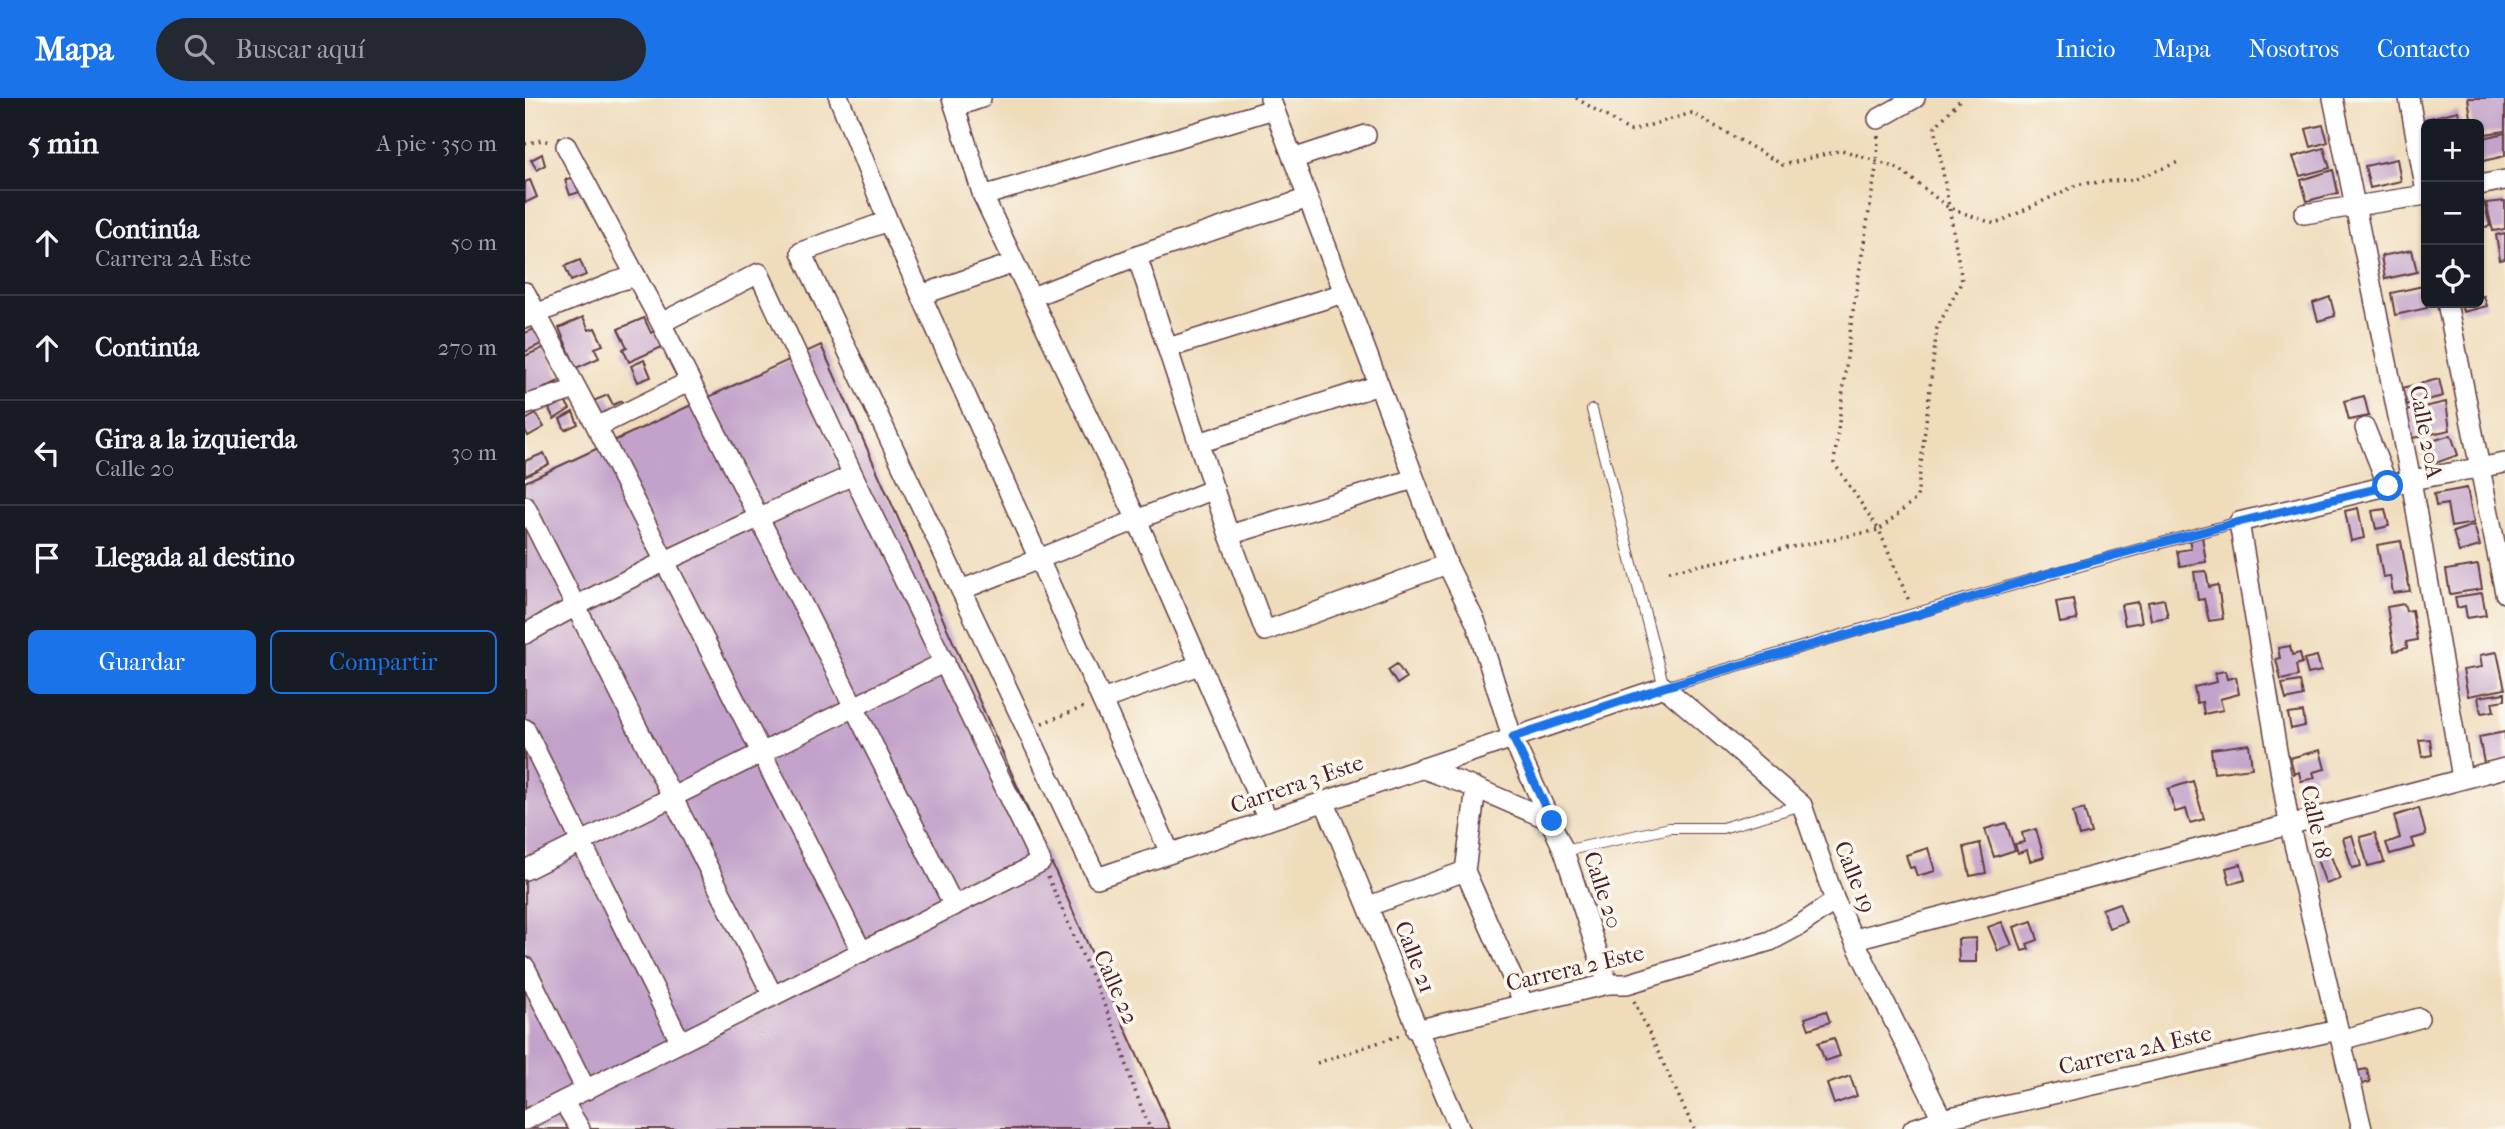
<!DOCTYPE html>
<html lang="es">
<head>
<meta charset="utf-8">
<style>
  body { margin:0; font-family:"IM FELL French Canon",serif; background:#242831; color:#f1f3f6 }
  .controls { position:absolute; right:21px; top:21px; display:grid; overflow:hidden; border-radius:10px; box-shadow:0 2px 5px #0004 }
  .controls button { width:63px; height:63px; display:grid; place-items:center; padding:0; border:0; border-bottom:2px solid #363941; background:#171b24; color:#f1f3f6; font:35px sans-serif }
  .stop { position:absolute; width:21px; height:21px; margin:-16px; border:5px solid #1a73e8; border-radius:50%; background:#fff }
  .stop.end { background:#1a73e8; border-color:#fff; box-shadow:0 2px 7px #0008 }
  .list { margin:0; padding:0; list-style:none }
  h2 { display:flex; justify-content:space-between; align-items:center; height:91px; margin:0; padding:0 28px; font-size:30px }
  h2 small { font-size:23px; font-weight:400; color:#9ea1a6 }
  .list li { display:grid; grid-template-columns:46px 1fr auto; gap:21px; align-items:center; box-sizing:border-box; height:105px; padding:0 28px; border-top:2px solid #363941 }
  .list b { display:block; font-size:26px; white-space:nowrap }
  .list p { margin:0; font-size:23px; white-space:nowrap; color:#9ea1a6 }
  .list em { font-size:23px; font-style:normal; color:#9ea1a6 }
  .actions { display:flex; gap:14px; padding:21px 28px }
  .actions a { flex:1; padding:16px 0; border:2px solid #1a73e8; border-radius:10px; text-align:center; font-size:24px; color:#1a73e8 }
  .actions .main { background:#1a73e8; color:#fff }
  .icon { flex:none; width:38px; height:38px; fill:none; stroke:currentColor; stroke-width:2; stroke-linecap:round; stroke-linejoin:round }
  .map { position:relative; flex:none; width:1980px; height:1031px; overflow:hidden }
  header { display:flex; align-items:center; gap:42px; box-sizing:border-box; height:98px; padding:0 35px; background:#1a73e8; color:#fff }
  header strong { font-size:33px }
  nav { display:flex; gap:38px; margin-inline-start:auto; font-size:24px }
  .search { width:490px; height:63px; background:#242831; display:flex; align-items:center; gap:18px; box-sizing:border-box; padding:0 24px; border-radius:38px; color:#9ea1a6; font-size:26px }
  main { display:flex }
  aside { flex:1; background:#171b24 }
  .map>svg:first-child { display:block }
  .building { fill:#c2a2ca }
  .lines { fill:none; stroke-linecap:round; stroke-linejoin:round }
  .service-casing { stroke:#633b41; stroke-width:12 }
  .minor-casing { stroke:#633b41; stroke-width:22 }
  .path { stroke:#633b41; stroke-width:3.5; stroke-dasharray:2 5; stroke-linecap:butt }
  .service { stroke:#fff; stroke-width:10 }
  .minor { stroke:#fff; stroke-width:19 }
  .route { stroke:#1a73e8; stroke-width:9 }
  .labels { text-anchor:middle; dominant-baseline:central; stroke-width:7; stroke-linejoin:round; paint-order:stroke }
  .street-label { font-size:23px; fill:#4a1f2b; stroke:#fbf7ec }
</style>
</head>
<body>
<header>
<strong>Mapa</strong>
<div class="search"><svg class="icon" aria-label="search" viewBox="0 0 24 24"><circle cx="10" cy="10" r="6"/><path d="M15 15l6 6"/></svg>Buscar aquí</div>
<nav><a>Inicio</a><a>Mapa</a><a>Nosotros</a><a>Contacto</a></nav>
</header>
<main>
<aside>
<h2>5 min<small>A pie · 350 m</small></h2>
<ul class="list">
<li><svg class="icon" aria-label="ahead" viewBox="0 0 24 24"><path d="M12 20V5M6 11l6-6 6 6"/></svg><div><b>Continúa</b><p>Carrera 2A Este</p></div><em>50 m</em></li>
<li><svg class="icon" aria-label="ahead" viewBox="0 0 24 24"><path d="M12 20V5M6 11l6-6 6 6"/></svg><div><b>Continúa</b></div><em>270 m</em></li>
<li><svg class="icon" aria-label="left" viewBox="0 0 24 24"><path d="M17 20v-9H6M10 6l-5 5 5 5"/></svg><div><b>Gira a la izquierda</b><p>Calle 20</p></div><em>30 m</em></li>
<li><svg class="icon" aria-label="arrive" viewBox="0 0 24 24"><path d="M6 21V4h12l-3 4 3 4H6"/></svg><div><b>Llegada al destino</b></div></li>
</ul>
<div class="actions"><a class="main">Guardar</a><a>Compartir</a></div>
</aside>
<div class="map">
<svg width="1980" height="1031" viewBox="0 0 1980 1031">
  <rect width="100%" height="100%" fill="#fbf7ec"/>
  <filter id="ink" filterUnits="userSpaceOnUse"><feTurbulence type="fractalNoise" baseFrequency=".0143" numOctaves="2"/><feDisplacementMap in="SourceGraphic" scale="14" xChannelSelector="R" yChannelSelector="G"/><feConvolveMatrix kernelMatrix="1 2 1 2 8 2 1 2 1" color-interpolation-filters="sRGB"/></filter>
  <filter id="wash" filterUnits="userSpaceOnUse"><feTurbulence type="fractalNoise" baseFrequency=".00686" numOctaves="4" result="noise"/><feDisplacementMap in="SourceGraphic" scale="28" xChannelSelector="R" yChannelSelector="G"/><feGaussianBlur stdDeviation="1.57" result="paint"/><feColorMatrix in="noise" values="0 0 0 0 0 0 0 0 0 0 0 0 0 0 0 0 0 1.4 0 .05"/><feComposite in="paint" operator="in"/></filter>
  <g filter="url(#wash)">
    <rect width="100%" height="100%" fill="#efdcbb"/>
    <g id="blocks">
      <!-- building -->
      <g class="building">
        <path d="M1943,0H1980V33L1954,37V26H1947Z"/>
        <path d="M1933,13L1936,26H1901V51L1893,23Z"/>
        <path d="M1798,27L1803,44L1786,49L1781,31Z"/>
        <path d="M1980,35V58L1954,64V41Z"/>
        <path d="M1799,50L1805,70L1775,78L1768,59Z"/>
        <path d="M17,56L20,67L12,72L6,62Z"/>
        <path d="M1872,61L1876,83L1845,90L1840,68Z"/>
        <path d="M1808,72L1813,95L1782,103L1776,82Z"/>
        <path d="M53,78L58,93L45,97L40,82Z"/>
        <path d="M5,82L12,99L0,105V84Z"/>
        <path d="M1980,103V131L1968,133L1961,105Z"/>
        <path d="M1959,104L1965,128L1954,130V106Z"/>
        <path d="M1980,135V161L1975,162L1971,137Z"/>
        <path d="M1887,152L1892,174L1860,181L1856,158Z"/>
        <path d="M55,162L61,177L46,183L40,168Z"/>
        <path d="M1898,188L1902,210L1870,217L1866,195Z"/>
        <path d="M1959,198L1962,208L1938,214L1936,205H1954V199Z"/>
        <path d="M1805,199L1810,218L1793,223L1788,205Z"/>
        <path d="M58,219L64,232L70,230L78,247L70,250L74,260L51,270L34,230Z"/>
        <path d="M119,220L126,235L130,233L137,249L104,264L98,251L102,249L93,231Z"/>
        <path d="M11,230L18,245L0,254V235Z"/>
        <path d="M296,247L645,1031H0V384Z"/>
        <path d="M20,249L36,282L0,300V258Z"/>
        <path d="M119,262L126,279L113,284L106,268Z"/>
        <path d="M1914,281L1918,298L1882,307L1877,290Z"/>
        <path d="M83,297L88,307L96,303L99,311L75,321L68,303Z"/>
        <path d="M1839,298L1844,318L1824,322L1819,303Z"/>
        <path d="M39,302L45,311L29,321L24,311Z"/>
        <path d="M1921,304L1925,332L1883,341L1876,314Z"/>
        <path d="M48,314L53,326L40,332L35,321Z"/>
        <path d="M11,316L19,329L3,338L0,332V322Z"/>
        <path d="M1926,337L1933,357L1902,368L1895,347Z"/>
        <path d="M19,355L24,366L0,378V363Z"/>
        <path d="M1942,390L1949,425L1926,429L1922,406L1911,408L1909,396Z"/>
        <path d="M1833,410L1839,440L1826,443L1820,413Z"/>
        <path d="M1860,411L1864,428L1851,431L1847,413Z"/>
        <path d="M1949,427L1955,448L1934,454L1928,434Z"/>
        <path d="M1677,438L1681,464L1655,468L1652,453L1666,451L1664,440Z"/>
        <path d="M1876,443L1885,493L1868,495L1865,478L1858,479L1852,447Z"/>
        <path d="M1953,467L1957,491L1925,496L1921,472Z"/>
        <path d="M1681,473L1684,489L1693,487L1698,521L1684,523L1679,501L1673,502L1669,474Z"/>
        <path d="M1957,495L1961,517L1942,520L1940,508L1932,510L1930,499Z"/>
        <path d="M1548,501L1552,522L1535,525L1531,504Z"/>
        <path d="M1639,501L1643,519L1626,522L1623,504Z"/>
        <path d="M1613,504L1617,524L1600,527L1596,507Z"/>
        <path d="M1879,506L1881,513L1887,512L1892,542L1881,544L1882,550L1869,553L1862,509Z"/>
        <path d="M1765,548L1767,557L1775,555L1777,565L1771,567L1773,578L1756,582L1751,561L1755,560L1753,550Z"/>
        <path d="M1972,554L1980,591L1943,598L1938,572L1957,569L1955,557Z"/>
        <path d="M1792,558L1796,573L1783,576L1779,561Z"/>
        <path d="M872,566L881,580L872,586L863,572Z"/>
        <path d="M1700,573L1702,581L1711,579L1714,596L1695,601L1698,612L1679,616L1677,604L1672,605L1669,589L1692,584L1690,575Z"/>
        <path d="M1775,583L1778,598L1761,602L1757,586Z"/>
        <path d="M1980,595V602L1967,604L1969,613L1956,615L1953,599Z"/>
        <path d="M1778,614L1780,628L1766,631L1763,616Z"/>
        <path d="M1980,634V661L1959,665L1954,639Z"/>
        <path d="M1905,641L1907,657L1897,659L1894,642Z"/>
        <path d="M1724,646L1727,670L1689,675L1686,651Z"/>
        <path d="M1795,652L1800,671L1788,674L1790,680L1776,683L1774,674L1769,676L1765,660Z"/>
        <path d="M1668,683L1679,721L1665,725L1661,711L1650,714L1643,691Z"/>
        <path d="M1894,710L1901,737L1887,741L1890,749L1865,756L1861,745L1875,740L1869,718Z"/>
        <path d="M1559,711L1566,735L1554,738L1548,714Z"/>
        <path d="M1481,725L1490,752L1469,759L1460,731Z"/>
        <path d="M1511,731L1519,759L1505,763L1502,752L1493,755L1490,746L1499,744L1497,735Z"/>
        <path d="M1850,735L1859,764L1843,768L1835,739Z"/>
        <path d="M1827,737L1836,768L1827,770L1818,740Z"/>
        <path d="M1455,745L1461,775L1445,778L1439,749Z"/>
        <path d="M1403,750L1410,773L1392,778L1389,769L1385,770L1381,757Z"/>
        <path d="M1803,751L1815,781L1801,786L1790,756Z"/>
        <path d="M1716,766L1720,782L1705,786L1701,770Z"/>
        <path d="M1594,805L1601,824L1584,830L1577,811Z"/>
        <path d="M1507,823L1513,842L1502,846L1504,851L1497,853L1489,829Z"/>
        <path d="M1477,824L1487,847L1473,853L1463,829Z"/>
        <path d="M1451,840V864H1434L1433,841Z"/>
        <path d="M1301,913L1305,924L1284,931L1280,920Z"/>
        <path d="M1309,940L1315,958L1300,963L1293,945Z"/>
        <path d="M1842,971L1845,984L1829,988L1826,974Z"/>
        <path d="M1325,978L1332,998L1309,1006L1302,986Z"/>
      </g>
    </g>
  </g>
  <g filter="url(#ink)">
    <use href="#blocks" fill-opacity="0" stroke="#633b41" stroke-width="2"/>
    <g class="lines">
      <!-- service casing -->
      <g class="service-casing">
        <g id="service">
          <path d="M1067,312L1139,589C1331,534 1521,475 1714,424"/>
          <path d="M1039,753L1145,730H1197L1277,707"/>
        </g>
      </g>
      <!-- minor casing -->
      <g class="minor-casing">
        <g id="minor">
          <path d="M314,0L363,123L645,755"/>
          <path d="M427,0L458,98L612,422L743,722"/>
          <path d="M745,0L922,466L951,525L987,639L1039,753L1083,886"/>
          <path d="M1808,0L1886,382L1937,680"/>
          <path d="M1884,0L1901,94"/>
          <path d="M430,9L456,0"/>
          <path d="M1353,21L1390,0"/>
          <path d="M41,48L136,225L429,808"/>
          <path d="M768,61L841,37"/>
          <path d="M1954,87L1980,82"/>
          <path d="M458,98L749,11"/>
          <path d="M1779,116L1901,97"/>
          <path d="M363,123L276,154L572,780L1139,589L1277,707L1310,803L1422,1031"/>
          <path d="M612,158L704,437L740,533L922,466"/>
          <path d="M0,194L72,329L337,854"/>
          <path d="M396,197L489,165"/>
          <path d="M507,199L612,158L783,100"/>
          <path d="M1922,205L1980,495"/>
          <path d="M1,220L90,184L111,178"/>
          <path d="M643,250L819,195"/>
          <path d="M0,307L51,291"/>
          <path d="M72,329L165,283"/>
          <path d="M1840,330L1863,388"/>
          <path d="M674,345L854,287"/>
          <path d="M0,408L248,898"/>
          <path d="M704,437L889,381"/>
          <path d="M436,492L689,391"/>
          <path d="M0,536C106,476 217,427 328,377"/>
          <path d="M577,602L674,567"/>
          <path d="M0,631L155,943"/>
          <path d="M896,670L951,690L1027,723"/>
          <path d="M951,690L940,773L999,906"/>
          <path d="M799,703C846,812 887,923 935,1031"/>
          <path d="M0,772L420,564"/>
          <path d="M844,808L940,773"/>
          <path d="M1330,841L1980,670"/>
          <path d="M0,869L61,992"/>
          <path d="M891,932L1083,886H1102L1245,843L1275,827L1310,803"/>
          <path d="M1816,942L1894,920"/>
          <path d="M38,1003L55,1031"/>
          <path d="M0,1022L516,764L328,377L234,175L136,225"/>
          <path d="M1388,1031L1417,1021L1813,932"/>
          <path d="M1837,1031L1764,725L1714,424L1886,382L1980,365"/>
        </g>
      </g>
      <!-- path -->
      <g class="path">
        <path d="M1051,0L1105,33L1167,15L1258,67L1317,52L1374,71L1424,110L1470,126L1554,86L1611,81L1656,63"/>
        <path d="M1353,38L1352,64L1327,219L1309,365L1354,432L1392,400L1412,230L1437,183L1410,29L1437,0"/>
        <path d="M0,46L17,42L25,44"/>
        <path d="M1144,473L1354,432L1384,503"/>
        <path d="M517,625L559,609"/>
        <path d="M523,779L595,943L607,985L625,1031"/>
        <path d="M1109,903L1169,1031"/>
        <path d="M792,965L876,937"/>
      </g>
      <!-- service -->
      <use href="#service" class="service"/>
      <!-- minor -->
      <use href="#minor" class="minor"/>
    </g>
  </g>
  <g class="lines" filter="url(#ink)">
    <!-- route -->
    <path class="route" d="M1027,723L988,639L1139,589L1391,517L1538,471L1714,424L1863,388"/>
  </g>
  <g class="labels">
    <!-- street labels -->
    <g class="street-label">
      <text transform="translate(1901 334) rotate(79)">Calle 20A</text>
      <text transform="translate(772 686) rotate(-19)">Carrera 3 Este</text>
      <text transform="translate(1791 724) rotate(78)">Calle 18</text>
      <text transform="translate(1330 779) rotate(68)">Calle 19</text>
      <text transform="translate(1078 792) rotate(72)">Calle 20</text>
      <text transform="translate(890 859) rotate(69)">Calle 21</text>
      <text transform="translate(1050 870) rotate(-13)">Carrera 2 Este</text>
      <text transform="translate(591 889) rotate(66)">Calle 22</text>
      <text transform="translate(1610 952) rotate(-13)">Carrera 2A Este</text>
    </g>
  </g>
</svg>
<div class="controls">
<button>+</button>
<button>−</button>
<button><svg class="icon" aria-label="locate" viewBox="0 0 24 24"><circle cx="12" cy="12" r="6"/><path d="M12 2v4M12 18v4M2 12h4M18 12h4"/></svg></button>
</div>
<div class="stop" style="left:1863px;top:388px"></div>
<div class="stop end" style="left:1027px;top:723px"></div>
</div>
</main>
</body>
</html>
